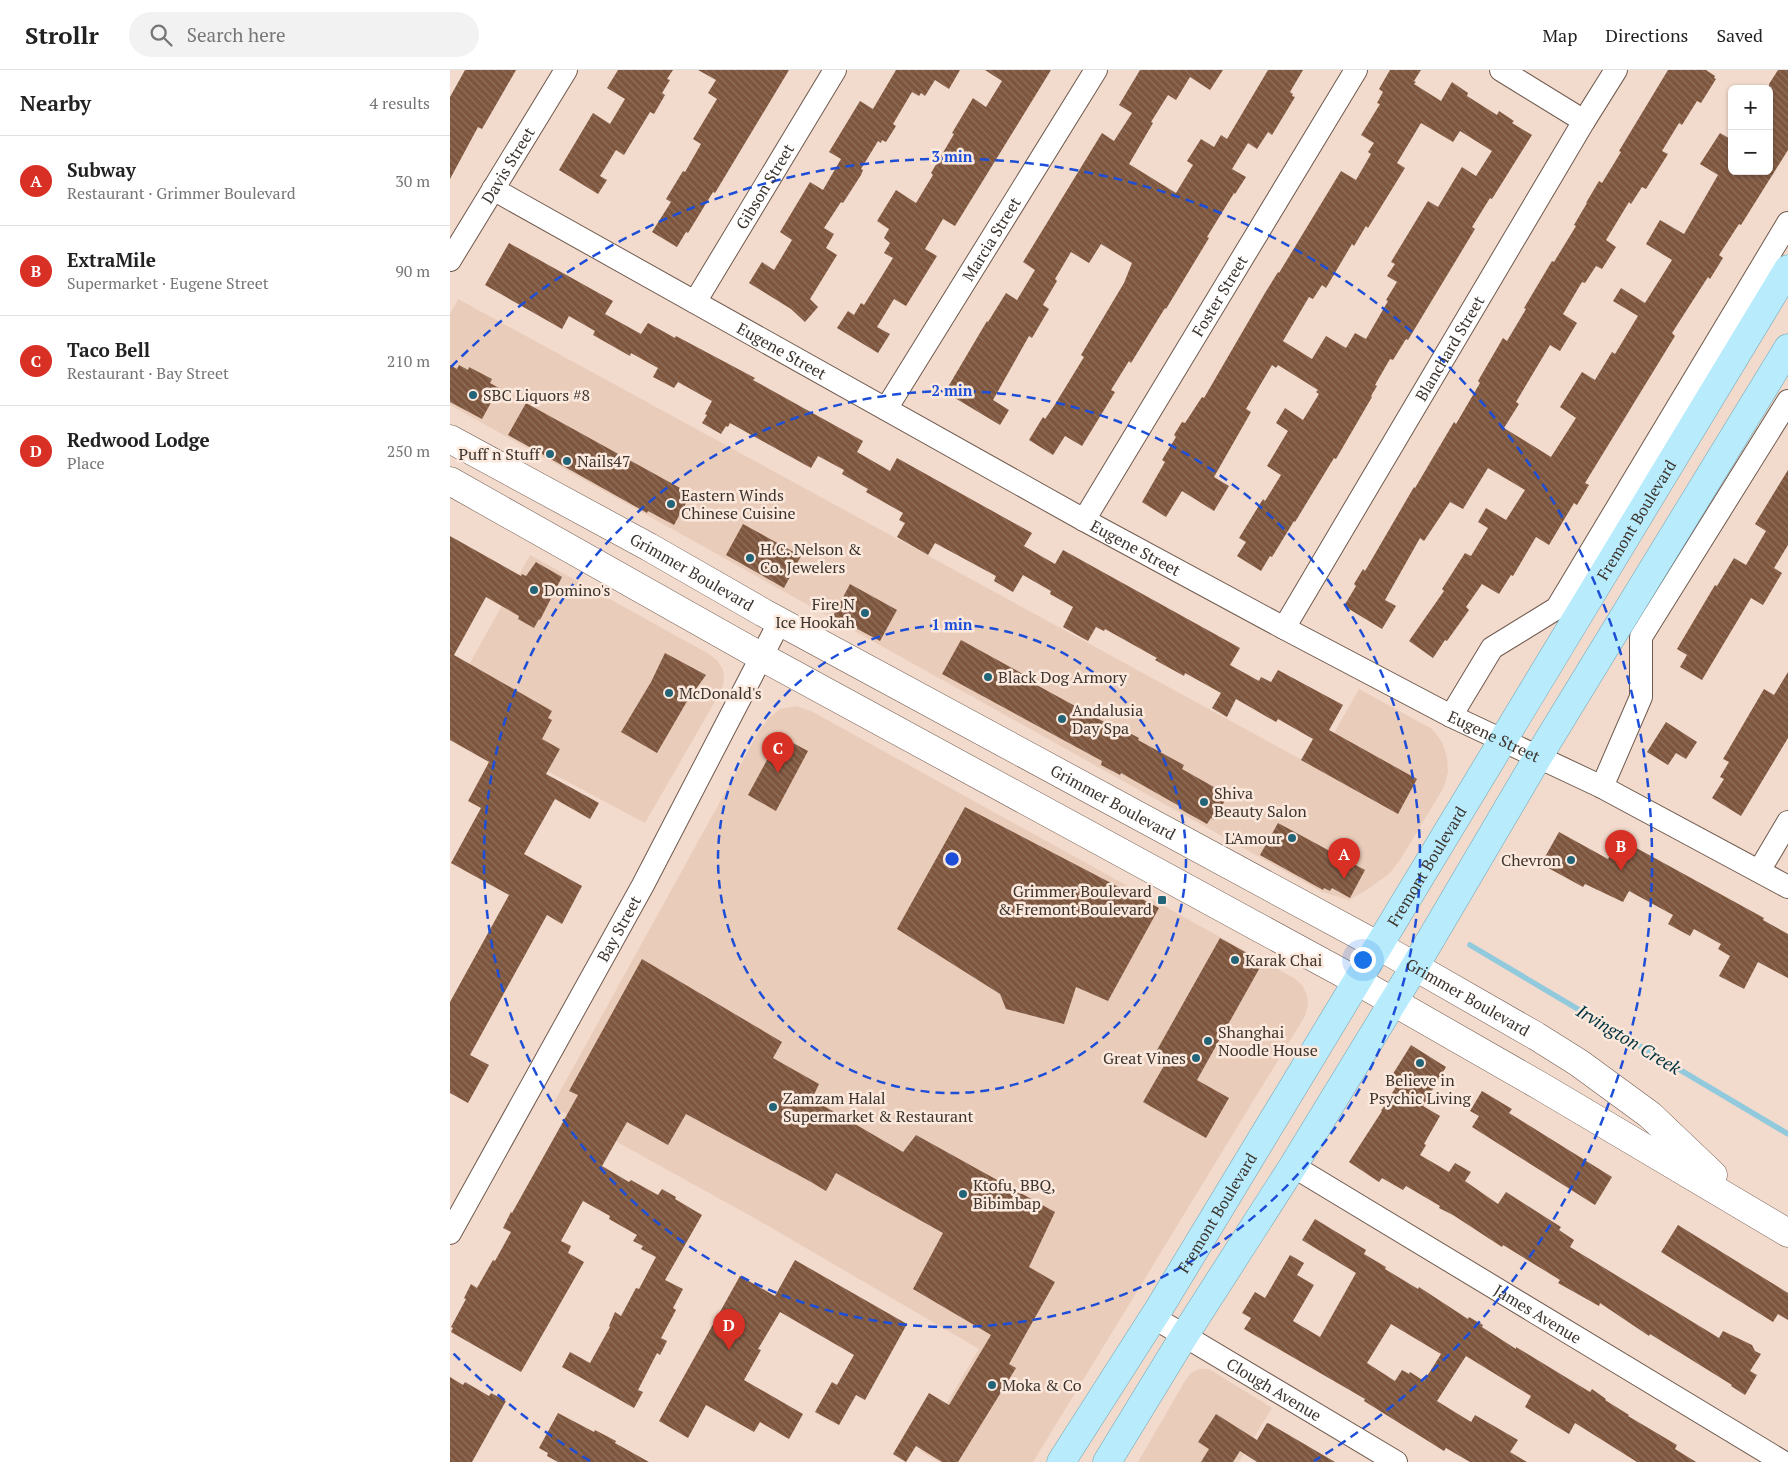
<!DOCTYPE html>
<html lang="en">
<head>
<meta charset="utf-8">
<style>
  body { margin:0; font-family:"PT Serif",serif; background:#f2f2f2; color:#222 }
  .controls { position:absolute; right:15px; top:15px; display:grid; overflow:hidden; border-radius:8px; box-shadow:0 1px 4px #0004 }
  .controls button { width:45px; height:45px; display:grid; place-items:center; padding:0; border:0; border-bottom:1px solid #e0e0e0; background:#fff; color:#222; font:25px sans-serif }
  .you { position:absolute; left:912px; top:889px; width:18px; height:18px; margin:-12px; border:4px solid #fff; border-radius:50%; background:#1a73e8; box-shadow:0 0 0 8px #1a73e833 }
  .badge { display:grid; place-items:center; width:32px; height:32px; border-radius:50%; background:#d93025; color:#fff; font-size:16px; font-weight:700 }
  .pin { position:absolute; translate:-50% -41px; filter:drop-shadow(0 1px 2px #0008) }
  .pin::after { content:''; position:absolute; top:26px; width:18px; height:15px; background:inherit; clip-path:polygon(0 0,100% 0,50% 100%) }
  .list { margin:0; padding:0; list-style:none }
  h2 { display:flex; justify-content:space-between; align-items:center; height:65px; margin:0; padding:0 20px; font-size:21px }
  h2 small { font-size:16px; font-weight:400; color:#767676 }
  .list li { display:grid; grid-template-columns:32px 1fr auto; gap:15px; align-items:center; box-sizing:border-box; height:90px; padding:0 20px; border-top:1px solid #e0e0e0 }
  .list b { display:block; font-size:19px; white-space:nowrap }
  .list p { margin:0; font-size:16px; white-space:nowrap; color:#767676 }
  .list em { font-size:16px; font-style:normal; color:#767676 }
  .icon { flex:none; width:28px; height:28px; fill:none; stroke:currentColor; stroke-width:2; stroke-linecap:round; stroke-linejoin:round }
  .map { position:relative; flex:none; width:1338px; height:1392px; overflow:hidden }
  header { display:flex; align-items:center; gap:30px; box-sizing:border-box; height:70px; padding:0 25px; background:#fff; border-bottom:1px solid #e0e0e0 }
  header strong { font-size:24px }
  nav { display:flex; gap:28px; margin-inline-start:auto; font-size:18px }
  .search { width:350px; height:45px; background:#f2f2f2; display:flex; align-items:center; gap:12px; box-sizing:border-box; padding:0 18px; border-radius:28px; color:#767676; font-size:19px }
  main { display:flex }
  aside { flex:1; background:#fff }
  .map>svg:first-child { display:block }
  .built { fill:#eaccba }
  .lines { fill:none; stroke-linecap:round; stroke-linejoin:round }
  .stream { stroke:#91c9dd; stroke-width:5.5 }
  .building { fill:url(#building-back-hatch); fill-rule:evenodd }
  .street-casing { stroke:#6f5a4e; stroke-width:24 }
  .secondary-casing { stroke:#6f5a4e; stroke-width:29 }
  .primary-casing { stroke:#6ea3b4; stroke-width:29 }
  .street { stroke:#fff; stroke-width:22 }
  .secondary { stroke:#fff; stroke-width:28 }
  .primary { stroke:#b8ecfd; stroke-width:28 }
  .ring { fill:none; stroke:#1d4ed8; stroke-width:2.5; stroke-dasharray:9 6 }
  .poi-dot { fill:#226478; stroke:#fce9dd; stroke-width:2 }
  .labels { text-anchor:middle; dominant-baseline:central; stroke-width:5; stroke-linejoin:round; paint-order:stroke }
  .street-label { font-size:16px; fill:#3d342e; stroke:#fce9dd }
  .poi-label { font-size:16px; fill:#3d342e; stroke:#fce9dd; text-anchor:start }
  .water-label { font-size:18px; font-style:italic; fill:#003340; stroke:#fce9dd }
  .centre { fill:#1d4ed8; stroke:#fce9dd; stroke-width:2.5 }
  .ring-label { font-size:15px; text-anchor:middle; font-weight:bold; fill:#1d4ed8; stroke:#fce9dd; stroke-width:5; stroke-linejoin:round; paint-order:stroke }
</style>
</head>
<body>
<header>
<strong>Strollr</strong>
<div class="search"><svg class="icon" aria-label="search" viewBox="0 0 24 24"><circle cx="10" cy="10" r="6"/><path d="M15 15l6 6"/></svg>Search here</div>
<nav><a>Map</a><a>Directions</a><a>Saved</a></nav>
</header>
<main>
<aside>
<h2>Nearby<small>4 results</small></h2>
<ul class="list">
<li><span class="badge">A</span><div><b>Subway</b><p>Restaurant · Grimmer Boulevard</p></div><em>30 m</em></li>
<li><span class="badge">B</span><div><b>ExtraMile</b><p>Supermarket · Eugene Street</p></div><em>90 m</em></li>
<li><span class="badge">C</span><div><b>Taco Bell</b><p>Restaurant · Bay Street</p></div><em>210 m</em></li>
<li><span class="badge">D</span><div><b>Redwood Lodge</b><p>Place</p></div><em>250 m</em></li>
</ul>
</aside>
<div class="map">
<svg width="1338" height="1392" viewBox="0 0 1338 1392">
  <defs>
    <pattern id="building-back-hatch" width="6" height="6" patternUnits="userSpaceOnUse" patternTransform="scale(1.25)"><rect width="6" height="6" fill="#7e563e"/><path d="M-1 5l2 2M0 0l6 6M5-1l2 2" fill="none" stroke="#90715e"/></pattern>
  </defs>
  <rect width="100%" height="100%" fill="#f2dacc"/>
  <!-- built -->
  <g class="built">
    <path d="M8,229L865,697L909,619L982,659L992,672L997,687L998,702L994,717L950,790L939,804L915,821L899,830L872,822L0,335V244Z"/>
    <path d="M80,485L259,584L267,590L273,600L274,611L271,621L195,753L0,649V629Z"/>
    <path d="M346,636L361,641L844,908L852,915L857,925L858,935L855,946L583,1392H489L469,1380L529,1279L308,1150L102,1036L308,663L318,649L330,639Z"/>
    <path d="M749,1299H759L822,1338L789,1392H688L735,1311L741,1303Z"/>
  </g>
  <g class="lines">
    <!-- stream -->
    <path class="stream" d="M1020,875L1338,1064"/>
  </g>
  <!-- building -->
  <g class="building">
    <path d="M15,0H66L32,59L28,57L0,109V27Z"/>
    <path d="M168,0H223L217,9L220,10L212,23L215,25L204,44L200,42L174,85L166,80L150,106L157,110L148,124L109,100L143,43L160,54L175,29L157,18Z"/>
    <path d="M248,0H339L265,123L263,122L238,163L236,162L227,177L202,162L221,132L216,129L233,101L235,102L251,74L243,69L267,29L258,23L266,10Z"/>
    <path d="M446,0H510L499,19L485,10L475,26L471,23L469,26L462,22L443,54L446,56L436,72L432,70L431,73L428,71L411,99L413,100L411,105L393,133L391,132L374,158L384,164L376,178L387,185L360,229L368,237L355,252L341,239L299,213L312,192L324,200L342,170L330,162L360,112L373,120L391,89L379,82L410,31L423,39Z"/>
    <path d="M535,0H601L505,156L493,149L475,179L487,186L456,236L444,229L427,257L440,264L428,283L387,258L398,241L404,245L411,233L414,235L443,188L434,183L440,173L434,168L439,159L427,151L446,120L466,133L483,105L481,103L504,64L502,63L523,28L536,37L552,11Z"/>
    <path d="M690,0H773L760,20L740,7L726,30L718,25L701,52L703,53L679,94L726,123L743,95L737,91L751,69L764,77L771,65L777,69L818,0H853L840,22L843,24L842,26L845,27L822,65L818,62L807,79L798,73L782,99L796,107L785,124L784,123L757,167L759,168L716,239L715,238L681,293L679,291L661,320L665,322L632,376L615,366L603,385L579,370L593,347L595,349L604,336L634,287L631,285L674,213L682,193L651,174L639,193L621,182L605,209L607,211L594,233L593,235L599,239L582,268L579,266L543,330L559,340L550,355L495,322L537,251L538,252L556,223L567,230L585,200L573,192L652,63L664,71L682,43L669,35Z"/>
    <path d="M940,0H971L964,11L966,12L964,14L991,31L1002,12L1018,23L1017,26L1047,45L1049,41L1064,51L1062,53L1082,65L1042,129L1040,128L1022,157L1025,159L958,270L956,269L943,290L940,289L925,315L927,316L921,326L922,327L886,389L884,388L845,452L844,451L822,487L820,486L811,501L787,486L796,472L789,468L813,429L815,431L831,405L817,396L838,361L826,353L835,338L853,350L869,324L866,322L868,320L828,295L826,298L822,295L796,339L801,342L764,407L779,416L764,441L732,421L716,447L692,432L715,392L712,390L726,367L724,365L732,352L735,353L752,327L754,328L815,223L828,202L829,203L891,101L906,110L921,84L918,82L924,73L911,65L930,34L927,33L933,22L929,19ZM971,53L1003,72L1010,61L1042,81L1026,106L1012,97L988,137L978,131L941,192L945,194L937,206L947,212L936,230L938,231L916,269L905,263L896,278L876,266L862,289L833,271L859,227L863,229L872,215L876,218L902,174L904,176L916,156L918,158L955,98L947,93Z"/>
    <path d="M1218,0H1256L1265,6L1264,8L1266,9L1251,33L1247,31L1232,55L1229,53L1212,81L1218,84L1196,119L1192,117L1181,134L1179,132L1156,170L1166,177L1152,199L1146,196L1135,213L1132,212L1113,244L1127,253L1110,281L1100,275L1066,332L1069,334L1054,358L1101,387L1126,348L1110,337L1132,302L1145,310L1162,282L1165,284L1188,246L1163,231L1171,218L1195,233L1222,190L1196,174L1210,150L1234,164L1268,105L1250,94L1270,63L1282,70V101H1319V14L1328,0H1338V80L1291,155L1289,154L1269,185L1273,188L1260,209L1258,207L1222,263L1225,266L1135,413L1139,415L1127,435L1124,433L1099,475L1086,467L1063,506L1061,505L1049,524L1032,514L1016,537L1019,540L997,571L995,570L983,588L959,571L994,521L992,519L1015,483L1021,486L1038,458L1028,452L1036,438L1056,450L1075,420L1038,398L1013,439L1000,432L974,471L970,468L935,530L946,536L932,559L894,536L906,516L904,514L913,499L915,501L964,417L965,418L1004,352L1006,354L1030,313L1028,311L1053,268L1057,271L1076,239L1074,238L1102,191L1104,192L1126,156L1124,155L1137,133H1136L1149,111L1152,113L1171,82L1169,81Z"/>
    <path d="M59,173L163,231L155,244L191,264L198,253L225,268L226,266L305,308L303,310L413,371L407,382L440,401L447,388L582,463L574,476L591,486L605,494L613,480L790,578L780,595L809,611L811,607L821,612L828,600L893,635L879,660L967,709L948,744L851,690L863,669L828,649L826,652L786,629L777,647L762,638L771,623L735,603L734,606L705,590L707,588L655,559L654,561L646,557L638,571L613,557L623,537L600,524L601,521L573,505L563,522L544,511L546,506L485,473L478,485L447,467L455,453L449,450L453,443L416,422L418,419L392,404L394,400L368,386L361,398L280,353L278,357L276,356L271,364L252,353L257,345L255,344L262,331L228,312L224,318L203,307L208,298L181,283L180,286L143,265L145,261L119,246L112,259L35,215Z"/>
    <path d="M0,295L7,299L9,295L18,300L19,297L42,309L40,313L49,318L32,349L0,332Z"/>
    <path d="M76,333L241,424L224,455L198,441L197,443L58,365Z"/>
    <path d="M1338,400V475L1324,498L1332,503L1313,535L1301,528L1252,610L1230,597L1237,585L1227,579L1265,515L1267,516L1284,488L1296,495L1316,461L1305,454Z"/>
    <path d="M293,454L351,486L334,518L276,485Z"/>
    <path d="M0,466L71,506L72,504L76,506L86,492L112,507L90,550L89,549L84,558L68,549L69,546L36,527L4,585L102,641L98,648L102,650L92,669L110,679L96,704L149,733L140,749L105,729L74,784L132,816L112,854L97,845L20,985L39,995L18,1033L0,1023V932L59,825L1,793L31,738L18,731L39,692L0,670Z"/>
    <path d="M400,514L447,540L430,571L383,546Z"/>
    <path d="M511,570L584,610L583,613L669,660L670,658L689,668L688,670L734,695L732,699L778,725L764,750L761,748L757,754L730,739L731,737L671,703L670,705L651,695L652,691L492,604Z"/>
    <path d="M215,583L256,605L236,633L207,683L171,662L201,612Z"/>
    <path d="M1338,602V668L1291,746L1262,728L1274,709L1270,707L1279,692L1273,689L1314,619L1324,625Z"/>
    <path d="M1216,652L1247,672L1236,689L1226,683L1218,695L1197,682Z"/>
    <path d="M330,666L358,681L326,741L298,725Z"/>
    <path d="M515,737L709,838L658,931L626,917L614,954L556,939L550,924L447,859Z"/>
    <path d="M828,753L915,800L900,828L882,818L880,821L874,818L873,820L810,785Z"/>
    <path d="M1109,762L1158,789L1170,769L1314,848L1313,850L1338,864V908L1308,892L1294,919L1269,906L1280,886L1268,879L1271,874L1244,859L1240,866L1218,854L1223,845L1179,821L1173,832L1135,814L1133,817L1091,794Z"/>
    <path d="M770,868L813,892L747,1010L779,1028L756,1068L693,1032L719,987L707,980Z"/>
    <path d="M192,889L332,972L323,988L369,1014L362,1029L453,1082L466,1065L605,1142L579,1197L605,1212L559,1294L566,1298L508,1392H492L466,1376L456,1392L443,1384L479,1323L499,1335L541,1265L463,1219L493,1163L386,1103L376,1121L361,1112L236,1044L218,1075L177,1052L152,1096L179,1112L181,1110L208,1125L212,1119L226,1127L225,1129L252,1145L215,1210L233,1219L223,1238L226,1240L211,1268L217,1271L210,1285L207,1283L188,1320L193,1322L184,1338L112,1297L120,1282L140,1293L160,1257L159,1256L165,1242L171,1246L186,1218L189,1219L206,1187L191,1179L193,1176L183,1171L187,1165L159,1149L160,1146L133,1131L111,1171L121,1176L118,1183L134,1192L71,1302L1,1262L3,1258L1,1257L16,1229L14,1228L21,1214L27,1218L43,1190L45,1191L61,1162L53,1158L61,1142L62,1143L128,1025L119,1021Z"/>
    <path d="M961,975L996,997L973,1036L990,1046L974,1074L976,1075L970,1085L999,1102L1005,1093L1021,1102L1015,1111L1048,1134L1056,1122L1111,1157L1109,1160L1124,1170L1120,1177L1269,1268L1273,1261L1302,1275L1305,1281L1311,1284L1300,1301L1307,1305L1295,1325L1281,1316L1282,1315L1200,1264L1199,1266L1150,1233L1149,1236L1108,1213L1110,1210L1053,1175L1052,1177L1003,1145L989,1138L990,1136L956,1116L953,1120L932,1108L929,1112L899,1092L932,1041H931L949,1012L941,1007Z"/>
    <path d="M1032,1021L1062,1039L1059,1043L1162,1107L1145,1135L1022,1057L1029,1046L1020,1041Z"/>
    <path d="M865,1149L916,1180L914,1184L936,1197L935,1199L968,1219L969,1217L1018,1249L1019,1247L1033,1255L1032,1257L1066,1279V1277L1140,1322L1142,1319L1156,1329L1155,1330L1179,1345L1178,1346L1227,1375L1225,1379L1246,1392H1187L1125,1353L1119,1364L1075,1337L1081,1326L1016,1286L987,1331L1021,1352L1025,1345L1068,1370L1060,1382L1077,1392H1020L996,1378L994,1381L914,1331L915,1329L794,1259L801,1248L792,1243L805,1222L815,1228L840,1185L854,1193L847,1205L864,1215L843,1251L870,1267L906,1203L852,1170ZM941,1254L991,1284L974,1311L960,1302L959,1304L952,1300L945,1311L917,1293Z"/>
    <path d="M1228,1155L1338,1223V1250L1328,1244L1323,1252L1211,1182Z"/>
    <path d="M345,1190L457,1254L415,1330L406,1325L389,1355L365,1342L382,1312L387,1315L404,1285L330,1242L308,1279L311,1280L294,1310L353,1344L339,1369L310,1352L304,1362L256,1335L238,1368L209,1351L290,1206L325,1226Z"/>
    <path d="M0,1307L13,1315L15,1312L39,1326L41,1323L56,1331L22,1392H0Z"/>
    <path d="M108,1343L144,1362L145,1360L166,1371L165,1373L199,1392H108L97,1386L98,1383L89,1378Z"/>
    <path d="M766,1344L807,1370L817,1353L820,1354L885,1392H807L790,1381L783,1392H751L759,1379L748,1372Z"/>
  </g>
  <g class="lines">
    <!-- street casing -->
    <g class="street-casing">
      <g id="street">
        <path d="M1051,0L1134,51"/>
        <path id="s1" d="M43,119L634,450L834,558L1001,646L1152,717L1338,817"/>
        <path id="s2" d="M0,190L116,0"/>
        <path id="s3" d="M245,232L385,0"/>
        <path id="s4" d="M436,339L646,0"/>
        <path id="s5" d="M634,450L906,0"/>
        <path id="s6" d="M834,558L1134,51L1166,0"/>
        <path d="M1001,646L1042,578L1107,538L1338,153"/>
        <path d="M1152,717L1191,627V567L1338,331"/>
        <path d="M1309,801L1338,752"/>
        <path id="s7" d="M843,1096L1333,1392"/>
        <path id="s8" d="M0,1163L193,815L330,551"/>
        <path id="s9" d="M703,1247L946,1392"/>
      </g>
    </g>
    <!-- secondary casing -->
    <g class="secondary-casing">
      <g id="secondary">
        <path id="s10" d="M0,369L199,477L314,543L929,876L1086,966L1129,993L1200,1045L1263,1105"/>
        <path d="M0,411L312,587L907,911L1092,1017L1338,1163"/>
      </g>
    </g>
    <!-- primary casing -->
    <g class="primary-casing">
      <g id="primary">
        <path id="s11" d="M611,1392L710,1237L1338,199"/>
        <path d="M657,1392L734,1266L843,1096L965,896L1088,687L1338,278"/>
      </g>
    </g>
    <!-- street -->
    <use href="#street" class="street"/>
    <!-- secondary -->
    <use href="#secondary" class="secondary"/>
    <!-- primary -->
    <use href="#primary" class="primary"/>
  </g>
  <!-- distance rings -->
  <g class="ring">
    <circle cx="502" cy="789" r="234"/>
    <circle cx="502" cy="789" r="468"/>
    <path d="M140 1391A702 702 0 0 1 1 1281M1 297A702 702 0 1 1 864 1391"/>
  </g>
  <!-- markers -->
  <g class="poi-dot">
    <circle cx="23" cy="325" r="5"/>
    <circle cx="100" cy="384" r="5"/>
    <circle cx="117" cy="391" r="5"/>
    <circle cx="221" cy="434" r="5"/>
    <circle cx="300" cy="488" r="5"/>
    <circle cx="84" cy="520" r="5"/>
    <circle cx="415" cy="543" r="5"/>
    <circle cx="538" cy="607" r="5"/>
    <circle cx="219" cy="623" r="5"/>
    <circle cx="612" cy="649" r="5"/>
    <circle cx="754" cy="732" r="5"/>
    <circle cx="842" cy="768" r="5"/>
    <circle cx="1121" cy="790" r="5"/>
    <rect x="707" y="825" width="10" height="10" rx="2.5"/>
    <circle cx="785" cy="890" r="5"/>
    <circle cx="758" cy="971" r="5"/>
    <circle cx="746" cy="988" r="5"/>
    <circle cx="970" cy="993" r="5"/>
    <circle cx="323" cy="1037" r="5"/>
    <circle cx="513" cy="1124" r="5"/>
    <circle cx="542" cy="1315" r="5"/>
  </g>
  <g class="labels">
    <!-- street labels -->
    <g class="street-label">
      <text stroke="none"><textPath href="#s2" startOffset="111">Davis Street</textPath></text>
      <text stroke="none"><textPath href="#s3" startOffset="135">Gibson Street</textPath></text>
      <text stroke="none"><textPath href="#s4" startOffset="200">Marcia Street</textPath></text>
      <text stroke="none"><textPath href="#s5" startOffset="262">Foster Street</textPath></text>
      <text stroke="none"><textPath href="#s6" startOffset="325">Blanchard Street</textPath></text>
      <text stroke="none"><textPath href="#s1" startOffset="331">Eugene Street</textPath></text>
      <text stroke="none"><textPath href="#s11" startOffset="1104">Fremont Boulevard</textPath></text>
      <text stroke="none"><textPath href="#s1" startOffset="736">Eugene Street</textPath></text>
      <text stroke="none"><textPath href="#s10" startOffset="276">Grimmer Boulevard</textPath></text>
      <text stroke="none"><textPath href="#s1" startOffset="1141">Eugene Street</textPath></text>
      <text stroke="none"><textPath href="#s10" startOffset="756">Grimmer Boulevard</textPath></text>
      <text stroke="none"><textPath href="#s11" startOffset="699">Fremont Boulevard</textPath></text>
      <text stroke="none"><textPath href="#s8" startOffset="348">Bay Street</textPath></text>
      <text stroke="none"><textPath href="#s10" startOffset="1161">Grimmer Boulevard</textPath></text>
      <text stroke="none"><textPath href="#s11" startOffset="294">Fremont Boulevard</textPath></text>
      <text stroke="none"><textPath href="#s7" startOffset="286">James Avenue</textPath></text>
      <text stroke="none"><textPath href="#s9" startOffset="141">Clough Avenue</textPath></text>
    </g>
    <!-- poi labels -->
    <g class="poi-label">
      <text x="33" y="325">SBC Liquors #8</text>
      <text x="90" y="384" text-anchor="end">Puff n Stuff</text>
      <text x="127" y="391">Nails47</text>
      <text x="231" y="425">Eastern Winds<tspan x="231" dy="18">Chinese Cuisine</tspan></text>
      <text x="310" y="479">H.C. Nelson &amp;<tspan x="310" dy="18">Co. Jewelers</tspan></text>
      <text x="94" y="520">Domino's</text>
      <text x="405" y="534" text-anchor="end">Fire N<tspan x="405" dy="18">Ice Hookah</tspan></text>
      <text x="548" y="607">Black Dog Armory</text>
      <text x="229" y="623">McDonald's</text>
      <text x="622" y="640">Andalusia<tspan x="622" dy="18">Day Spa</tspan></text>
      <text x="764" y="723">Shiva<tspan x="764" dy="18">Beauty Salon</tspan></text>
      <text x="832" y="768" text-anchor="end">L'Amour</text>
      <text x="1111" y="790" text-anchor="end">Chevron</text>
      <text x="702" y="821" text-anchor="end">Grimmer Boulevard<tspan x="702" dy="18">&amp; Fremont Boulevard</tspan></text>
      <text x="795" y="890">Karak Chai</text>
      <text x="768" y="962">Shanghai<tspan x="768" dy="18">Noodle House</tspan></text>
      <text x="736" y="988" text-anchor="end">Great Vines</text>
      <text x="970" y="1010" text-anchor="middle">Believe in<tspan x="970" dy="18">Psychic Living</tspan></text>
      <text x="333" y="1028">Zamzam Halal<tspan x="333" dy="18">Supermarket &amp; Restaurant</tspan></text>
      <text x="523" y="1115">Ktofu, BBQ,<tspan x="523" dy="18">Bibimbap</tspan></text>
      <text x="552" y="1315">Moka &amp; Co</text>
    </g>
    <!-- water labels -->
    <g class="water-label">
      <text transform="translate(1179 969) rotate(31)">Irvington Creek</text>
    </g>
  </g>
  <circle cx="502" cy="789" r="8" class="centre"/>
  <g class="ring-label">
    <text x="502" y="92">3 min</text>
    <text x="502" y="326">2 min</text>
    <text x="502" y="560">1 min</text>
  </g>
</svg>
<div class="controls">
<button>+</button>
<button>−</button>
</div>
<div class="you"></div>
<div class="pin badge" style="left:894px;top:809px">A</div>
<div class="pin badge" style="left:1171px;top:801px">B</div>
<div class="pin badge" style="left:328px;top:703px">C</div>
<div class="pin badge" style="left:279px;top:1280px">D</div>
</div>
</main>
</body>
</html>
